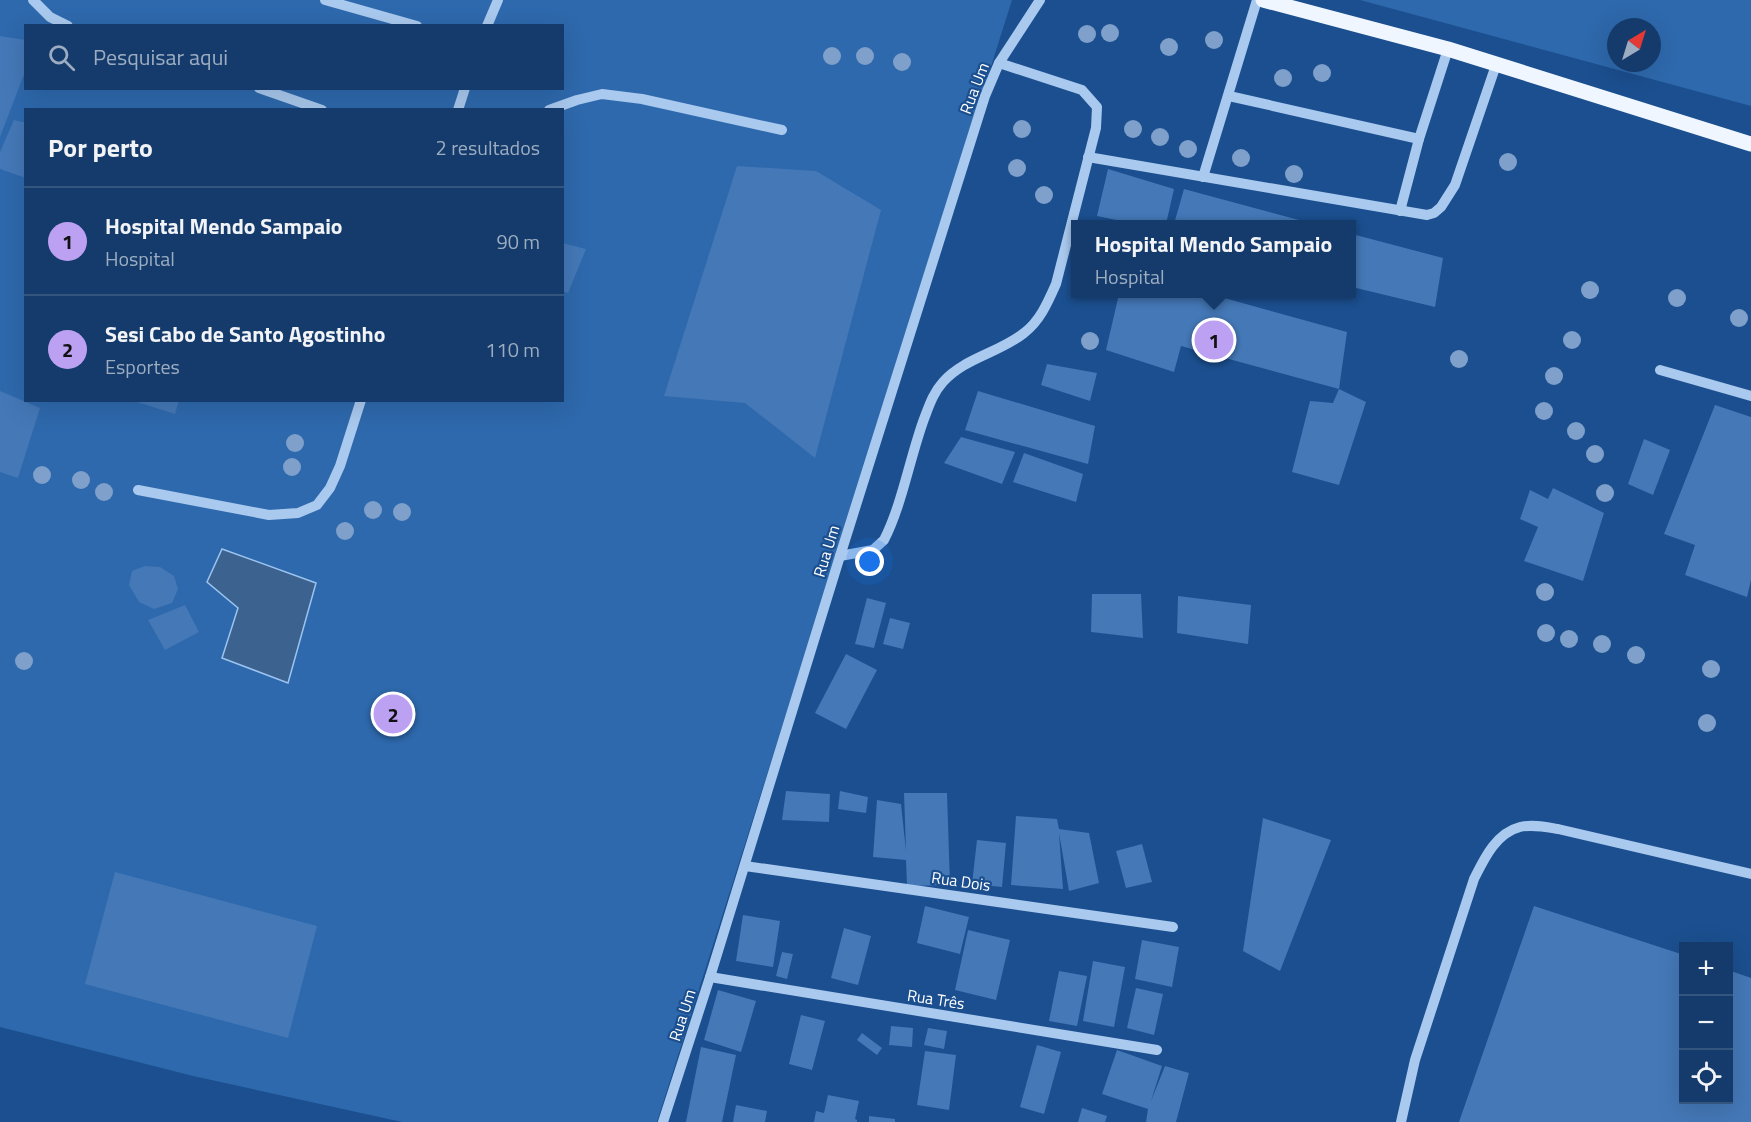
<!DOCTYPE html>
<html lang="pt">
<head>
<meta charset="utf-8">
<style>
  body { margin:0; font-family:"Titillium Web",sans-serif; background:#1d4271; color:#f1f3f6 }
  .controls { position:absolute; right:18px; bottom:18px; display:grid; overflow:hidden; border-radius:0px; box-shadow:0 6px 24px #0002 }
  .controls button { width:54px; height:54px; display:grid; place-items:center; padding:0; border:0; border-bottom:2px solid #33557e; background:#143b6b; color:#f1f3f6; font:30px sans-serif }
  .compass { position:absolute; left:1607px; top:18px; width:54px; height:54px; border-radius:50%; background:#143b6b; box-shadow:0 6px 24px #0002; rotate:38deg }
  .you { position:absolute; left:870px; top:562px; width:21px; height:21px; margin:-15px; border:4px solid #fff; border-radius:50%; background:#1a73e8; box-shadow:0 0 0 9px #1a73e833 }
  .badge { display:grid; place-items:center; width:39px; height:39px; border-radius:50%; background:#bca0f2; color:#111; font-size:20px; font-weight:700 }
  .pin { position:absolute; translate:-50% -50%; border:3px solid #fff; box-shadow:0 2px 6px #0006 }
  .popup { position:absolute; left:1071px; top:220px; width:285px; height:78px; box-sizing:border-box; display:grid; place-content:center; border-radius:0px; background:#143b6b; filter:drop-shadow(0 2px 4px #0005); font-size:20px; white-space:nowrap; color:#9dadc1 }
  .popup b { font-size:22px; color:#f1f3f6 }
  .popup::after { content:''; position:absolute; left:50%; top:100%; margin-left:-12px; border:12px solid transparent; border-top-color:#143b6b }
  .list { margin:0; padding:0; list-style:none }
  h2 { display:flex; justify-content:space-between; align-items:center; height:78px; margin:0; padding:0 24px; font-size:26px }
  h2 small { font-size:20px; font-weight:400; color:#9dadc1 }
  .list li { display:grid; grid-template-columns:39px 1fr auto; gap:18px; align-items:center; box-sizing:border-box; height:108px; padding:0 24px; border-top:2px solid #33557e }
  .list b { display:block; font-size:22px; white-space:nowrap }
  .list p { margin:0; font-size:20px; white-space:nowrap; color:#9dadc1 }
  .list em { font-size:20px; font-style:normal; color:#9dadc1 }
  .icon { flex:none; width:33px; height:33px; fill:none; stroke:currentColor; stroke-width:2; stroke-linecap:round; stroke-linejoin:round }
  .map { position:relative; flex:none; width:1751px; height:1122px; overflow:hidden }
  .search { position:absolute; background:#143b6b; box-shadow:0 6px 24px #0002; left:24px; top:24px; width:540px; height:66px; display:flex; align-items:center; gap:15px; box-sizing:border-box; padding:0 21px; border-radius:0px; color:#9dadc1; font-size:22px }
  .panel { position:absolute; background:#143b6b; box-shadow:0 6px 24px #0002; left:24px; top:108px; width:540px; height:294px; border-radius:0px }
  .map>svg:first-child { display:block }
  .green { fill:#2e69ad; fill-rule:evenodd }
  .water { fill:#3c6290; stroke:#9cc4f0; stroke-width:1.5 }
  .building { fill:#4478b7 }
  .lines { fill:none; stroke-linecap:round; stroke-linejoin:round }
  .minor { stroke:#a9c9ee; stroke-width:10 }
  .major { stroke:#f0f6ff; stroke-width:15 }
  .tree { fill:#7ea0ca }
  .labels { text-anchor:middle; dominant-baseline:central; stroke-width:4.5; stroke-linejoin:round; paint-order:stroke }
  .street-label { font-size:16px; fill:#fff; stroke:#1b4f8f }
</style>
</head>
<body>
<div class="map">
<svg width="1751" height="1122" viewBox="0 0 1751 1122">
  <rect width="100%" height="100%" fill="#1b4f8f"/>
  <!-- green -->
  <g class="green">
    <path d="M0,0H1012L657,1122H402L193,1076L0,1027ZM26,26H562V88H26ZM26,110H562V400H26Z"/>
    <path d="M1360,0H1751V106ZM1616,27H1652V63H1616Z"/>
  </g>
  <!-- water -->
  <path class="water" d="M222,549L316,583L288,683L222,658L238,608L207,582Z"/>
  <!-- building -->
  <g class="building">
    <path d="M0,36L26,40V69L0,137Z"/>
    <path d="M14,120L26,123V178L0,169V152Z"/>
    <path d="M737,166L816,171L881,210L815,458L745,403L664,396Z"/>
    <path d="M1108,169L1174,189L1166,224H1136L1097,216Z"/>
    <path d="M1184,189L1314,224H1174Z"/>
    <path d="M1352,234L1443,258L1435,307L1352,287Z"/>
    <path d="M562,243L586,249L568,293L562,291Z"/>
    <path d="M1119,294H1210L1347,332L1339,389L1181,346L1174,372L1106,350Z"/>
    <path d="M1047,364L1097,373L1090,401L1041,385Z"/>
    <path d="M1339,389L1366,402L1339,485L1292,472L1310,401L1333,403Z"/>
    <path d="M0,391L40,408L18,478L0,472Z"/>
    <path d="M978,391L1095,426L1088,464L965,430Z"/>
    <path d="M131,400H179L175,414Z"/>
    <path d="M1715,405L1751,417V580L1747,597L1685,575L1695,545L1664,534Z"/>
    <path d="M961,437L1015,452L1002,484L944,463Z"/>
    <path d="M1644,439L1670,450L1653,495L1628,484Z"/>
    <path d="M1024,453L1083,474L1076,502L1013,482Z"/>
    <path d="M1553,488L1604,513L1583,581L1524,561L1538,527L1520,519L1530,490L1548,499Z"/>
    <path d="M145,566L160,567L174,576L178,589L172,603L154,609L139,602L129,585L132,571Z"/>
    <path d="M1092,594H1141L1143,638L1091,632Z"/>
    <path d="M1178,596L1251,605L1248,644L1177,633Z"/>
    <path d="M867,598L886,603L874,648L855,644Z"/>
    <path d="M185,605L199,632L165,650L148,620Z"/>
    <path d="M890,618L910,623L903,649L883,644Z"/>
    <path d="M846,654L877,670L846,729L815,713Z"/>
    <path d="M786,791L830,794L829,822L782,820Z"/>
    <path d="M840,791L868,797L866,813L838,809Z"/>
    <path d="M904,793H947L950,885L907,886L906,860L873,857L877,800L901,804L906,851Z"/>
    <path d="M1016,816L1057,819L1059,829L1089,833L1099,883L1069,891L1059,833L1063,889L1011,885Z"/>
    <path d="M1263,818L1331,840L1280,971L1243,951Z"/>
    <path d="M977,840L1006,843L1002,887L972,884Z"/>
    <path d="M1142,844L1152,882L1126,888L1116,851Z"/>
    <path d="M115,872L317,926L288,1038L85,984Z"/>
    <path d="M925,906L969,917L960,954L917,943Z"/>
    <path d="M1534,906L1684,955V1100H1728V970L1751,978V1122H1459Z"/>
    <path d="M743,915L780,921L773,967L736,961Z"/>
    <path d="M844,928L871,936L858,985L831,978Z"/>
    <path d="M968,930L1010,940L996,1000L955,990Z"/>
    <path d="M1142,940L1179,947L1172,987L1135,979Z"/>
    <path d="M782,952L793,954L787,979L776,976Z"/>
    <path d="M1093,961L1125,967L1114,1027L1083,1021Z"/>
    <path d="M1059,971L1087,976L1077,1026L1049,1021Z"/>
    <path d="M1136,988L1163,994L1154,1035L1127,1028Z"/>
    <path d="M718,990L756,1001L741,1052L704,1040Z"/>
    <path d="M801,1015L825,1021L812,1070L789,1064Z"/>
    <path d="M891,1026L913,1028L912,1047L889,1045Z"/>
    <path d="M928,1028L947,1031L944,1049L924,1045Z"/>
    <path d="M862,1033L882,1048L877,1055L857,1040Z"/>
    <path d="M1037,1045L1061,1052L1044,1114L1020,1107Z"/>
    <path d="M701,1047L736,1055L722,1122H686Z"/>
    <path d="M1117,1050L1162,1066L1151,1101L1165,1066L1189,1073L1176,1122H1146L1148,1109L1102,1094Z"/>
    <path d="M925,1051L956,1055L949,1110L917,1105Z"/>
    <path d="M828,1095L859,1101L855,1119L857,1120V1122H814L816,1111L824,1113Z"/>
    <path d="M736,1105L767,1111L765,1122H733Z"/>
    <path d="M1082,1108L1107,1116L1105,1122H1078Z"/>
    <path d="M869,1116L895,1119V1122H869Z"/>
  </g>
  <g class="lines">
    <!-- minor -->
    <g class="minor">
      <path d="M33,0L50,17L68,26"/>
      <path d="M325,0L417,26"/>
      <path d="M487,26L498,0"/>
      <path d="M259,88L322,110"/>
      <path d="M1229,96L1419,139L1400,211"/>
      <path d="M458,110L465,88"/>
      <path d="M549,110L577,100L602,94L642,99L782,130"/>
      <path d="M1419,139L1448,49"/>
      <path d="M1088,157L1427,215L1434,213L1441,207L1455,185L1496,65"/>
      <path d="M1203,177L1257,0"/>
      <path d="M1660,370L1751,396"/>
      <path d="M138,490L269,515L298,513L317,505L330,488L340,466L361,400"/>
      <path d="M840,556L873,550L884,540C902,505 910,457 924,419C929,406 933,393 943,382C964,358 999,353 1024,333C1040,321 1048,302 1056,284L1096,128L1097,107L1082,90L999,63"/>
      <path d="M745,866L1173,927"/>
      <path d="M710,977L1157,1050"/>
      <path d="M663,1122L710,977L840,556L985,96L999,63L1040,0"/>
      <path d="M1401,1122L1415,1060L1474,879C1484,859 1496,833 1520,827C1532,824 1546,827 1558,829L1751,874"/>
    </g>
    <!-- major -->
    <path class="major" d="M1263,0L1448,49L1751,144"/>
  </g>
  <!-- trees -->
  <g class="tree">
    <circle cx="1110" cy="33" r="9"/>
    <circle cx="1087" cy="34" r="9"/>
    <circle cx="1214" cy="40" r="9"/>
    <circle cx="1169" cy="47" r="9"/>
    <circle cx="832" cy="56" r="9"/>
    <circle cx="865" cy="56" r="9"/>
    <circle cx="902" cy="62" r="9"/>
    <circle cx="1322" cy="73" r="9"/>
    <circle cx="1283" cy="78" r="9"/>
    <circle cx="1022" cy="129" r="9"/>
    <circle cx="1133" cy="129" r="9"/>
    <circle cx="1160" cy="137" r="9"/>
    <circle cx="1188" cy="149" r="9"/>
    <circle cx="1241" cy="158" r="9"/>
    <circle cx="1508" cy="162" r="9"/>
    <circle cx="1017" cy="168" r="9"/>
    <circle cx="1294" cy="174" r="9"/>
    <circle cx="1044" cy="195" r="9"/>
    <circle cx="1590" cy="290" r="9"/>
    <circle cx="1677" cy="298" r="9"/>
    <circle cx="1739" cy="318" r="9"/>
    <circle cx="1572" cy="340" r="9"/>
    <circle cx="1090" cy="341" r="9"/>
    <circle cx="1459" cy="359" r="9"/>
    <circle cx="1554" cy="376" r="9"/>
    <circle cx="1544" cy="411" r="9"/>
    <circle cx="1576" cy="431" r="9"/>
    <circle cx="295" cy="443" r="9"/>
    <circle cx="1595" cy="454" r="9"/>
    <circle cx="292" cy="467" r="9"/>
    <circle cx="42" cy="475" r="9"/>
    <circle cx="81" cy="480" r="9"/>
    <circle cx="104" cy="492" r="9"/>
    <circle cx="1605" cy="493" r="9"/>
    <circle cx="373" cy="510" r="9"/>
    <circle cx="402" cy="512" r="9"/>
    <circle cx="345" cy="531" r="9"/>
    <circle cx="1545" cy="592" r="9"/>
    <circle cx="1546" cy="633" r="9"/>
    <circle cx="1569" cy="639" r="9"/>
    <circle cx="1602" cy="644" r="9"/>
    <circle cx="1636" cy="655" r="9"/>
    <circle cx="24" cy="661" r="9"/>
    <circle cx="1711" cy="669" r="9"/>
    <circle cx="1707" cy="723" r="9"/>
  </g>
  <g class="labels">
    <!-- street labels -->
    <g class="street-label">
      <text transform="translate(974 88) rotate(-69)">Rua Um</text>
      <text transform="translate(826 551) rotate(-73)">Rua Um</text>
      <text transform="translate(961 881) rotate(8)">Rua Dois</text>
      <text transform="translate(936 999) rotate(9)">Rua Três</text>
      <text transform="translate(682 1015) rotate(-72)">Rua Um</text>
    </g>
  </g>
</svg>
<div class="controls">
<button>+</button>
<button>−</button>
<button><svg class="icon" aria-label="locate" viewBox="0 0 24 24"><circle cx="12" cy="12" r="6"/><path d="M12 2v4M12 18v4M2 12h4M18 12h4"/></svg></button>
</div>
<svg class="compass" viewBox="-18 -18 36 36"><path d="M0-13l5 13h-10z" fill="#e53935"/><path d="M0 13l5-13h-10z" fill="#9dadc1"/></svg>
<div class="you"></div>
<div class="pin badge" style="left:1214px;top:340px">1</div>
<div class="popup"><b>Hospital Mendo Sampaio</b>Hospital</div>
<div class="pin badge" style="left:393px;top:714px">2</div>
<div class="search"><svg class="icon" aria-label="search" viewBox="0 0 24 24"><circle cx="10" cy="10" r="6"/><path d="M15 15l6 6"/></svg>Pesquisar aqui</div>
<section class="panel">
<h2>Por perto<small>2 resultados</small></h2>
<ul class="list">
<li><span class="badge">1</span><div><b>Hospital Mendo Sampaio</b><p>Hospital</p></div><em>90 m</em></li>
<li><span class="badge">2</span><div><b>Sesi Cabo de Santo Agostinho</b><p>Esportes</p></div><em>110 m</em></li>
</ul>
</section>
</div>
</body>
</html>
